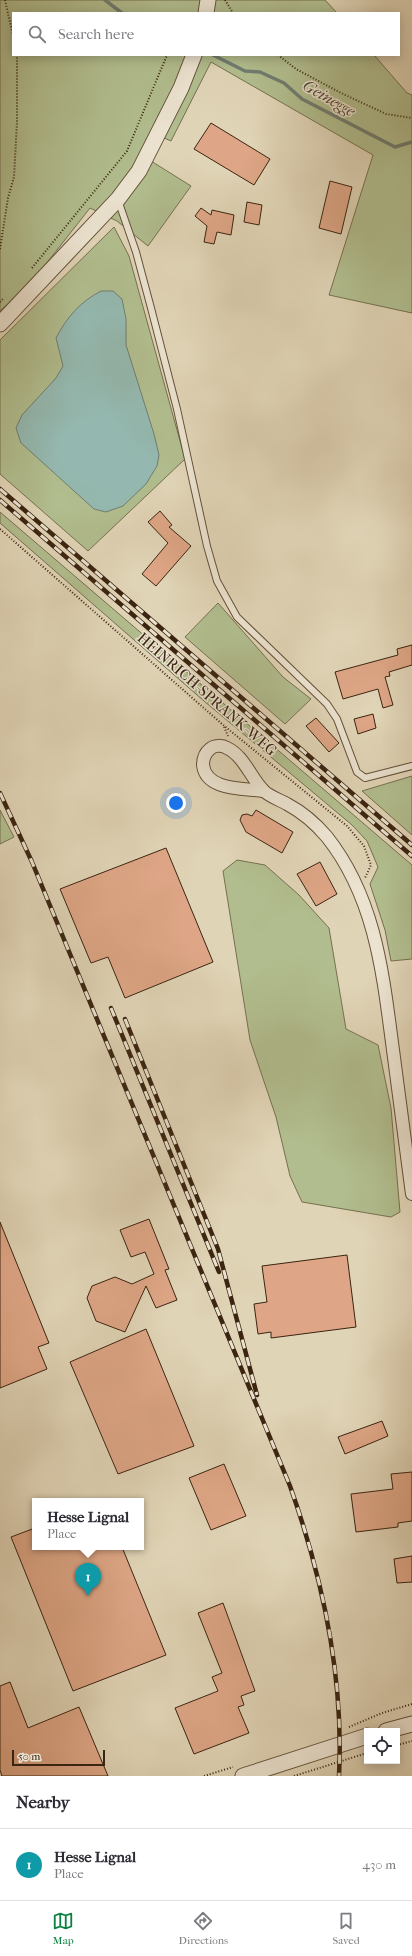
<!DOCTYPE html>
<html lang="en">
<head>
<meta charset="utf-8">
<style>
  body { margin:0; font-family:"IM FELL French Canon",serif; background:#f7f7f7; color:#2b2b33 }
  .controls { position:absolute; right:12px; bottom:12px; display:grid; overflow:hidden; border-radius:0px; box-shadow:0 2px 10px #0003 }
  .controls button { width:36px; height:36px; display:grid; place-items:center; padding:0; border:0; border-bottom:1px solid #e1e1e2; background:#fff; color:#2b2b33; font:20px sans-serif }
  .scale { position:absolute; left:12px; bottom:10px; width:93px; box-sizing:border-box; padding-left:4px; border:2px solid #3b2411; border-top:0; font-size:11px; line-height:14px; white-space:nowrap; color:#3b2411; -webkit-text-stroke:3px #ebe3d0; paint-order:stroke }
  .you { position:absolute; left:176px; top:803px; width:14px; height:14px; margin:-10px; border:3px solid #fff; border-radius:50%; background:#1a73e8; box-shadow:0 0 0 6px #1a73e833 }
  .badge { display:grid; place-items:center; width:26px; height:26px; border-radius:50%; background:#0b8043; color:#fff; font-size:13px; font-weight:700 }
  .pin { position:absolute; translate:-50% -33px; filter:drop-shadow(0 1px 2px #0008) }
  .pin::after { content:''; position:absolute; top:21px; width:14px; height:12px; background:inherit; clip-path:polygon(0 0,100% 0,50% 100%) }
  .popup { position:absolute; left:32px; top:1498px; width:112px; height:52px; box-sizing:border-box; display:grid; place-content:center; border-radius:0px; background:#fff; filter:drop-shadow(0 1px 3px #0005); font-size:13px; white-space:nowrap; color:#7c7c81 }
  .popup b { font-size:15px; color:#2b2b33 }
  .popup::after { content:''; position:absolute; left:50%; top:100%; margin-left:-8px; border:8px solid transparent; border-top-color:#fff }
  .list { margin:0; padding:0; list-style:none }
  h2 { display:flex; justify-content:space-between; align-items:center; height:52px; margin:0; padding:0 16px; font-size:17px }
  h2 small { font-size:13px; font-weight:400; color:#7c7c81 }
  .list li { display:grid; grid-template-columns:26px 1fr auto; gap:12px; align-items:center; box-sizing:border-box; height:72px; padding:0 16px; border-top:1px solid #e1e1e2 }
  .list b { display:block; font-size:15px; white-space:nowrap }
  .list p { margin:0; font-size:13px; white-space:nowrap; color:#7c7c81 }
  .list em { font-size:13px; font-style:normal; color:#7c7c81 }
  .icon { flex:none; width:22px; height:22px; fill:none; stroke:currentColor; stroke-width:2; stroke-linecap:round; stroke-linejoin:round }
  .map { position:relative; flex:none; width:412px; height:1776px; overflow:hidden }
  .search { position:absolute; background:#fff; box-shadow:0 2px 10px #0003; left:12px; right:12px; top:12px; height:44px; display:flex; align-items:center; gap:10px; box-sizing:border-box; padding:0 14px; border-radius:0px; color:#7c7c81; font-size:15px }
  .sheet { height:124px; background:#fff }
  nav { display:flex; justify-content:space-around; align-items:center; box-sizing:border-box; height:56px; border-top:1px solid #e1e1e2; background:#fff; font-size:11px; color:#7c7c81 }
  nav a { display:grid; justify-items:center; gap:2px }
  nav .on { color:#0b8043 }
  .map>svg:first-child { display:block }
  .green { fill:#b1bd8e; stroke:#767050 }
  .water { fill:#94b8af; stroke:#707d70 }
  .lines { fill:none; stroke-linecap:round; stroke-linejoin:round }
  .stream { stroke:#707d70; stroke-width:3.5 }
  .building { fill:#dea686; stroke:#3b2411 }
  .service-casing { stroke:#64503a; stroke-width:8 }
  .minor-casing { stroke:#64503a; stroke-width:14 }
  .tertiary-casing { stroke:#64503a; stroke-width:17 }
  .path { stroke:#3b2411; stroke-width:2; stroke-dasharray:1 2; stroke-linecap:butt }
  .service { stroke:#ebe3d0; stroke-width:6 }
  .minor { stroke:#ebe3d0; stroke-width:12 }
  .tertiary { stroke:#ebe3d0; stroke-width:15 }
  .rail-casing { stroke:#3b2411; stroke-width:4.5 }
  .rail { stroke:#ebe3d0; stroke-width:3; stroke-dasharray:9; stroke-linecap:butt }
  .labels { text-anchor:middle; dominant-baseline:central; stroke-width:3; stroke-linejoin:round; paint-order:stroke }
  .street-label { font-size:15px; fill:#3b2411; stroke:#ebe3d0 }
  .water-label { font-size:16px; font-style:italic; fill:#514938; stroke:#ebe3d0 }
</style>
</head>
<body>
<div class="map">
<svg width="412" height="1776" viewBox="0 0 412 1776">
  <rect width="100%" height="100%" fill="#e0d4b6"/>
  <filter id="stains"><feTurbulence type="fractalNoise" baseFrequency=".005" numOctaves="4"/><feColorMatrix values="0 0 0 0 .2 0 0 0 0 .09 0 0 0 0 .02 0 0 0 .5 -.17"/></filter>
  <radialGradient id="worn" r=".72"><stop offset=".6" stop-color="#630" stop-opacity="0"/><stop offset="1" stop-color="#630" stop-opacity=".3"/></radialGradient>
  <!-- green -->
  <g class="green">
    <path d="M0,0H325L337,13H13V55H374L407,93L412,95V313L329,295L373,155L211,62L171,141L162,137L151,161L191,186L148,246L117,221L90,208L31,283L0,311Z"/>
    <path d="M114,227L129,256L185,459L88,551L0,474V340Z"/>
    <path d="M0,512L412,865V959L391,961L385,930L370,884L378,867L367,841L352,825L204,701L0,523Z"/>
    <path d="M218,603L283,677L311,699L285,724L185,637Z"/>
    <path d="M412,776V835L362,791Z"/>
    <path d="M0,810L14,837L0,844Z"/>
    <path d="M237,860L265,865L299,895L329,928L346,1029L378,1045L391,1108L400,1212L391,1217L302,1202L290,1176L276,1117L250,1040L223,871Z"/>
  </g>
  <!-- water -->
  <path class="water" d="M101,291H113L122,299L126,319V345L154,434L159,455L157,466L146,484L123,506L106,512L94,509L21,443L16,428L22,415L56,378L63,366L56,338C67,317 80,302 101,291Z"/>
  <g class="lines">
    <!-- stream -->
    <g class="stream">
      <path d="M105,0L122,13"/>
      <path d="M213,55L245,71L260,72L284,83L302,99L395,147L412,142"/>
    </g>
  </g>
  <!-- building -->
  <g class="building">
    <path d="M211,123L270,159L254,185L194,149Z"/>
    <path d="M330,181L352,187L341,234L319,228Z"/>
    <path d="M247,202L262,205L259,225L244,222Z"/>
    <path d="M201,208L211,215L212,210L234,215L231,235L217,232L214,244L204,242L207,226L195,216Z"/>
    <path d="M160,511L172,525L169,527L191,546L156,586L142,574L168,543L148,522Z"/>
    <path d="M412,645V665L389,672L390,676L385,677L393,705L383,708L378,689L343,699L335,672L398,655L397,649Z"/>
    <path d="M373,714L376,728L358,734L354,719Z"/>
    <path d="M316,718L339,743L329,752L306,726Z"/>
    <path d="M256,810L293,832L282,853L246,832L240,820L242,815L247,814L252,816Z"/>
    <path d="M166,848L213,962L125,998L108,957L91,963L60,889Z"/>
    <path d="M320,862L337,894L316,906L297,874Z"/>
    <path d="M149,1219L169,1269L165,1270L177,1300L156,1308L146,1286L125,1332L96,1321L87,1298L92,1286L115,1277L132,1284L154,1274L145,1252L131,1257L120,1230Z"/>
    <path d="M0,1222L49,1343L38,1347L47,1369L0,1388Z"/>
    <path d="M347,1255L356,1327L271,1338V1332L258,1334L254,1304L267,1302L262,1266Z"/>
    <path d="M146,1329L194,1446L118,1474L70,1362Z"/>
    <path d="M382,1421L388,1436L345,1454L338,1437Z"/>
    <path d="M224,1464L246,1516L211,1530L189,1478Z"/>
    <path d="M412,1472V1521L398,1523V1527L356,1532L351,1494L393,1489L391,1474Z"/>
    <path d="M35,1528V1547H122L166,1655L73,1691L11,1537Z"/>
    <path d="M412,1556V1582L397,1583L394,1559Z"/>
    <path d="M223,1603L255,1691L241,1696L244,1705L238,1707L249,1733L194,1754L175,1708L218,1691L212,1677L222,1673L198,1613Z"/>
    <path d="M10,1682L28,1728L79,1707L108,1776H2L0,1770V1686Z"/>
  </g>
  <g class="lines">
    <!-- service casing -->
    <g class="service-casing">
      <path id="service" d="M118,200L136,252L151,308L177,409L207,546L217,581L237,617L327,704L337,719L357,772L365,778L412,766"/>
    </g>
    <!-- minor casing -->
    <g class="minor-casing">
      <path id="minor" d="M263,791C244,788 206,791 203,765C203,759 205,753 210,749C214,745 222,745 227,748C244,756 251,778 263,790C268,796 280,800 287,804C302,812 316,824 327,837C376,899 383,975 393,1050C399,1098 406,1146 412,1194"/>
    </g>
    <!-- tertiary casing -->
    <g class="tertiary-casing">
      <g id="tertiary">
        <path d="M206,13L208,0"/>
        <path d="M0,324L118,199L139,171L181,88L194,55"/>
        <path d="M386,1731L412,1724"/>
        <path d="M243,1776L367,1736"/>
      </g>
    </g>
    <!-- path -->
    <g class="path">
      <path d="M5,0L13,35"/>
      <path d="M225,0L233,13"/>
      <path d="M278,55L296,69L341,93L386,114L412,118"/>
      <path d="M0,249L8,198L14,177L17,122V55"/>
      <path d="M32,268L127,151L167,55"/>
      <path d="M0,302L4,298"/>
      <path d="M0,529L222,724L347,826L364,846L371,865L365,878"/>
      <path d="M224,727L228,736"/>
      <path d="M349,1727L382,1713L412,1704"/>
      <path d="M397,1745L412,1741"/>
      <path d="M204,1776L233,1767"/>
      <path d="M294,1776L367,1753"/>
    </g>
    <!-- service -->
    <use href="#service" class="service"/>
    <!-- minor -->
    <use href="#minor" class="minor"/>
    <!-- tertiary -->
    <use href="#tertiary" class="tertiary"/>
    <!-- rail casing -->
    <g class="rail-casing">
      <g id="rail">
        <path d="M0,489L412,845"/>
        <path d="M0,500L412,856"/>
        <path d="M0,793L32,862L290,1486C323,1579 344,1677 339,1776"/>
        <path d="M111,1008L219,1272"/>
        <path d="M125,1019L218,1249L257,1395"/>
      </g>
    </g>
    <!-- rail -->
    <use href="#rail" class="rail"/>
  </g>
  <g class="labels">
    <!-- street labels -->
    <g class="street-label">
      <text transform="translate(207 694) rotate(41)">HEINRICH-SPRANK-WEG</text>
    </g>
    <!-- water labels -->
    <g class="water-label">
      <text transform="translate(329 98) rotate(30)">Geinegge</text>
    </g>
  </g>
  <rect width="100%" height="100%" filter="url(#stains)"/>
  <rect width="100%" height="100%" fill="url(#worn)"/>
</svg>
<div class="controls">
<button><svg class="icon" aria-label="locate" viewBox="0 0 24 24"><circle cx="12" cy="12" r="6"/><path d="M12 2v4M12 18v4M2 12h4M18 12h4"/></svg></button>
</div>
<div class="scale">50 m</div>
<div class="you"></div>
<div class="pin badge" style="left:88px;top:1596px;background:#0f9aa8">1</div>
<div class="popup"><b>Hesse Lignal</b>Place</div>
<div class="search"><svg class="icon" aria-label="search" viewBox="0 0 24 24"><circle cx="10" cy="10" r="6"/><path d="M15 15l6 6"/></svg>Search here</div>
</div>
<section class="sheet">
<h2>Nearby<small></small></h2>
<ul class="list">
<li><span class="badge" style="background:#0f9aa8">1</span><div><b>Hesse Lignal</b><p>Place</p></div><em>430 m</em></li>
</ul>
</section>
<nav>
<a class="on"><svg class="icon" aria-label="map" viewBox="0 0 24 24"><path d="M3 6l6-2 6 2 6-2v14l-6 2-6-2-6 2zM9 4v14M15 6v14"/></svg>Map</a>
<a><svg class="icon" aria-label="directions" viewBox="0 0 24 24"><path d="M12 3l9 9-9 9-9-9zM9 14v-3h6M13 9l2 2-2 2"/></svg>Directions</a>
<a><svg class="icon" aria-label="saved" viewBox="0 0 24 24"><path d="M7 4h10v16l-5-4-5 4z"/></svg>Saved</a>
</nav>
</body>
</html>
